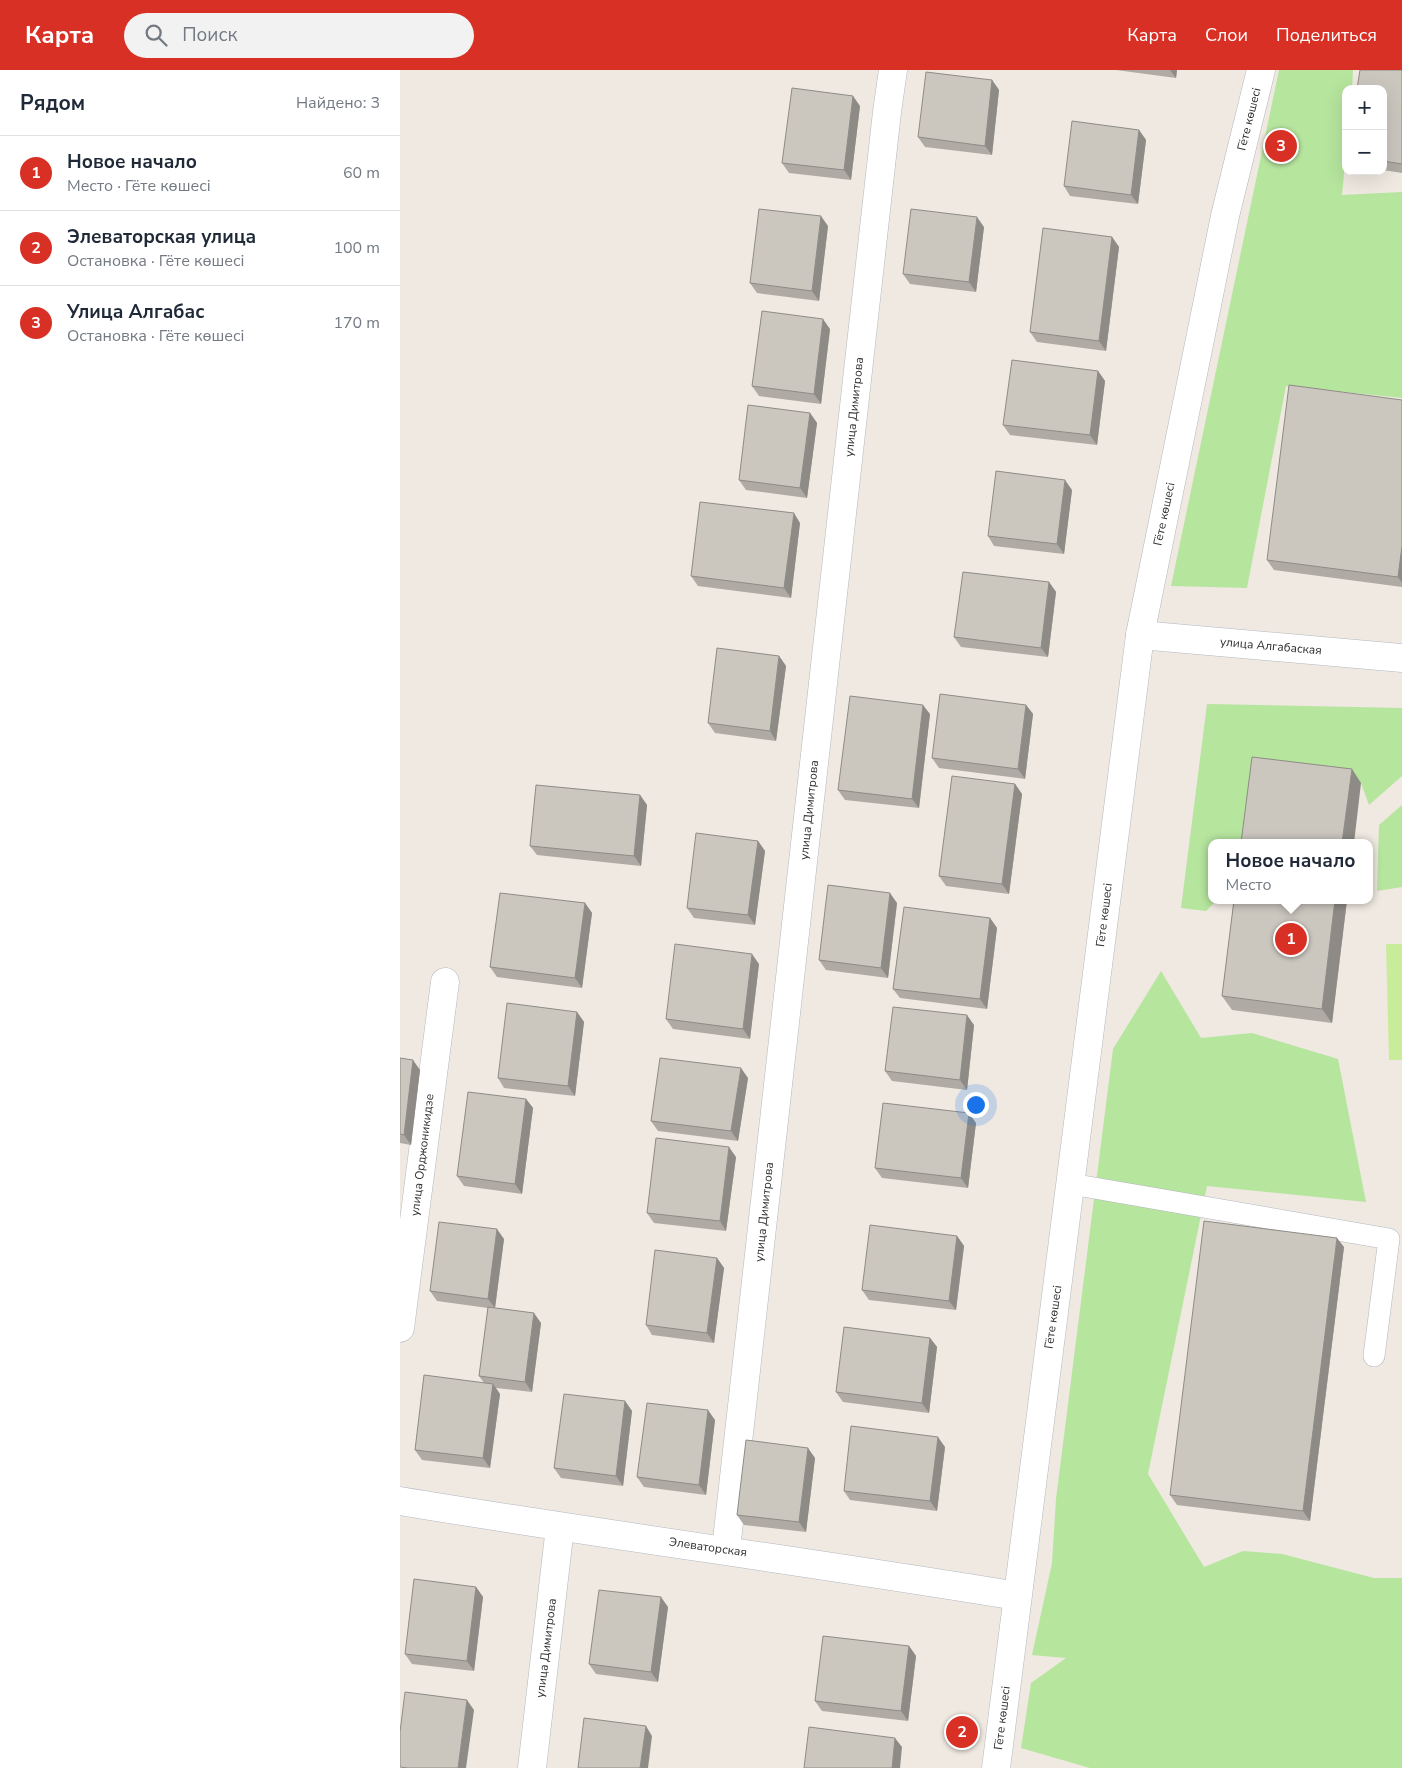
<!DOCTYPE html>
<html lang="ru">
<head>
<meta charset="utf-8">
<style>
  body { margin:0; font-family:"Nunito Sans",sans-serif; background:#f2f2f3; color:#1f2937 }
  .controls { position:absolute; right:15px; top:15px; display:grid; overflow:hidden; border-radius:10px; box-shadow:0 5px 20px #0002 }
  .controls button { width:45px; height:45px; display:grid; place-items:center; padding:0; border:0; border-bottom:1px solid #e0e1e3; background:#fff; color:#1f2937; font:25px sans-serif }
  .you { position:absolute; left:575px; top:1034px; width:18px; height:18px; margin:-12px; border:4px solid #fff; border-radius:50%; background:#1a73e8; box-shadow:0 0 0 8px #1a73e833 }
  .badge { display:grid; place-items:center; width:32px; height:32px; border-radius:50%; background:#d93025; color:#fff; font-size:16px; font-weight:700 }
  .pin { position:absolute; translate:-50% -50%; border:2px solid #fff; box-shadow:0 1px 5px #0006 }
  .popup { position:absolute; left:808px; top:769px; width:165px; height:65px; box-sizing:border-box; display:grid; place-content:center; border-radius:10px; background:#fff; filter:drop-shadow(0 1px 4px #0005); font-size:16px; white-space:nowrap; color:#747a83 }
  .popup b { font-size:19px; color:#1f2937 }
  .popup::after { content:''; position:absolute; left:50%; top:100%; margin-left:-10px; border:10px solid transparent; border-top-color:#fff }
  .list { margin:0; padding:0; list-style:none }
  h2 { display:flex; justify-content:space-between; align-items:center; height:65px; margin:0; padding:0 20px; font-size:21px }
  h2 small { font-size:16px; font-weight:400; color:#747a83 }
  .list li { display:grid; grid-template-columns:32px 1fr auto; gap:15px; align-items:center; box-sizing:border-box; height:75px; padding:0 20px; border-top:1px solid #e0e1e3 }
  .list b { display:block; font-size:19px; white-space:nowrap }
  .list p { margin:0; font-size:16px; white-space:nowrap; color:#747a83 }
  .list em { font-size:16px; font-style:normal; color:#747a83 }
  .icon { flex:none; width:28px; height:28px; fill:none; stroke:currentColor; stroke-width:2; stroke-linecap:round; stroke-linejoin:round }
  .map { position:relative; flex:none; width:1002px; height:1698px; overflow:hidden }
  header { display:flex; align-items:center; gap:30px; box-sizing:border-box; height:70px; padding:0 25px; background:#d93025; color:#fff }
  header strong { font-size:24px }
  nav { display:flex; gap:28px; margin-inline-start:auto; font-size:18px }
  .search { width:350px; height:45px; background:#f2f2f3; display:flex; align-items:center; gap:12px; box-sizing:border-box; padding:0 18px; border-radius:28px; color:#747a83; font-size:19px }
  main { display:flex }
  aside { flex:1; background:#fff }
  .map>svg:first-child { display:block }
  .green { fill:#b6e59e }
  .pitch { fill:#c9ec9a }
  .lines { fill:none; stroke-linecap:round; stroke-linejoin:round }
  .service-casing { stroke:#b4b7c1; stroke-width:22 }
  .minor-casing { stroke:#b4b7c1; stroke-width:29 }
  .secondary-casing { stroke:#b4b7c1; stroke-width:29 }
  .service { stroke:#fff; stroke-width:21 }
  .minor { stroke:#fff; stroke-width:28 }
  .secondary { stroke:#fff; stroke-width:28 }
  .wall { fill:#afaba4 }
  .shaded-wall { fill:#8e8b86 }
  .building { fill:#cbc7bf; stroke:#8e8b86 }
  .labels { text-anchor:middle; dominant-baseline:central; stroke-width:5; stroke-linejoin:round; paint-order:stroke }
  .street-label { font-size:12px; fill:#2e2e2e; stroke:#fff }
</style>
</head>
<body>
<header>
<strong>Карта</strong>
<div class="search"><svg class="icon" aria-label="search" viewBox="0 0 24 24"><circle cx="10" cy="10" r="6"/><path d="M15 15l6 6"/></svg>Поиск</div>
<nav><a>Карта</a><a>Слои</a><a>Поделиться</a></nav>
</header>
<main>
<aside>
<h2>Рядом<small>Найдено: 3</small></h2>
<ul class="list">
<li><span class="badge">1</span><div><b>Новое начало</b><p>Место · Гёте көшесі</p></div><em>60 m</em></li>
<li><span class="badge">2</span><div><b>Элеваторская улица</b><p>Остановка · Гёте көшесі</p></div><em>100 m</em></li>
<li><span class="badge">3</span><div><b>Улица Алгабас</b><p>Остановка · Гёте көшесі</p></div><em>170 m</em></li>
</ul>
</aside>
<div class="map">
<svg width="1002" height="1698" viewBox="0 0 1002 1698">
  <rect width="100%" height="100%" fill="#efe9e1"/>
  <!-- green -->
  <g class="green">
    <path d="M879,0H953L952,19H946V83L942,125L1002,122V328L886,316L847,518L771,516Z"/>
    <path d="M807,634L1002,638V706L969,735L961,713L853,773H812V830H817L806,841L781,838Z"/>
    <path d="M1002,735V817L977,821L979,755Z"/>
    <path d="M761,901L801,968L852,963L938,989L966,1132L807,1116L748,1404L804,1497L843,1481L882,1484L974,1508H1002V1698H690L621,1678L631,1613L666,1588L632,1585L652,1493L656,1429L713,979Z"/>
  </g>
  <!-- pitch -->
  <path class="pitch" d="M986,874H1002V990H989Z"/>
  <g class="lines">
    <!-- service casing -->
    <g class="service-casing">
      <path id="service" d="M671,1114L989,1169L974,1286"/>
    </g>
    <!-- minor casing -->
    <g class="minor-casing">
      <g id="minor">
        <path d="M740,565L1002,588"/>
        <path d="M0,1258L45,912"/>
        <path d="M0,1431C205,1465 411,1492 617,1526"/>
        <path d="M326,1479L487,42L493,0"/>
        <path d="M132,1698L160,1457"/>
      </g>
    </g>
    <!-- secondary casing -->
    <g class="secondary-casing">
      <path id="secondary" d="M596,1698L740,565L825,146L861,0"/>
    </g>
    <!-- service -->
    <use href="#service" class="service"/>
    <!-- minor -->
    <use href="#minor" class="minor"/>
    <!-- secondary -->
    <use href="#secondary" class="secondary"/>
  </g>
  <!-- wall -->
  <g class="wall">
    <path d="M716,0H777L776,8Z"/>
    <path d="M1002,0V103L983,100V19Z"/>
    <path d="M592,10L599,20L592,85L525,77L518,67Z"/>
    <path d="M460,36L451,110L389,103L382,93Z"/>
    <path d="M739,60L746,70L738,134L670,126L664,116Z"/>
    <path d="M428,156L419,231L357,223L350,213Z"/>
    <path d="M584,157L576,222L510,214L503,204Z"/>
    <path d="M712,167L719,177L706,281L637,272L630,262Z"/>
    <path d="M430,259L421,334L359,326L352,316Z"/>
    <path d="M698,301L705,311L697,375L610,365L603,355Z"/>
    <path d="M1002,330V517L874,500L867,490Z"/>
    <path d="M410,343L417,353L407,428L346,420L339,410Z"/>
    <path d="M672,420L664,484L594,476L588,466Z"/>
    <path d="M400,453L391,528L298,516L291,506Z"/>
    <path d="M649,512L656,522L648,587L561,577L554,567Z"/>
    <path d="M379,586L386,596L376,671L315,663L308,653Z"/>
    <path d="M626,635L633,644L625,709L539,698L532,688Z"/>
    <path d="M530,644L519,738L445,730L438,720Z"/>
    <path d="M615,714L622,724L609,824L546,816L539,806Z"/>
    <path d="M240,725L247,735L241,796L137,785L130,776Z"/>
    <path d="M358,771L365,781L355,855L294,848L287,838Z"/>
    <path d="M834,830H947L932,953L832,940L822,926Z"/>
    <path d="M185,833L192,843L182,918L97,907L90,897Z"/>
    <path d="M497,833L488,908L426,900L419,890Z"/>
    <path d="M590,848L597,858L587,939L500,928L493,919Z"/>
    <path d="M359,894L350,969L273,959L266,949Z"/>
    <path d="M177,942L184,952L175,1026L104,1018L98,1008Z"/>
    <path d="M574,955L567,1020L492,1011L485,1001Z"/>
    <path d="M0,988L20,1000L11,1075L0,1073Z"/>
    <path d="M348,1008L338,1071L258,1061L251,1051Z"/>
    <path d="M126,1029L133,1038L122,1124L64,1116L57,1106Z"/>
    <path d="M576,1053L568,1118L482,1108L475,1098Z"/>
    <path d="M336,1087L326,1161L254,1153L247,1143Z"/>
    <path d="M557,1166L564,1176L556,1240L469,1230L462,1220Z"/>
    <path d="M104,1169L95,1238L141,1253L132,1322L96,1318L100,1324L90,1398L22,1390L15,1380L84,1313L79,1306L88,1238L37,1231L30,1221Z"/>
    <path d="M944,1177L910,1451L777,1435L770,1425Z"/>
    <path d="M317,1188L324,1198L314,1273L252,1265L246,1255Z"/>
    <path d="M530,1268L537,1277L529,1343L443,1332L436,1322Z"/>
    <path d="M225,1331L232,1341L223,1416L161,1408L154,1398Z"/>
    <path d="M315,1350L306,1425L244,1417L237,1407Z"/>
    <path d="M545,1377L537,1441L450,1430L444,1421Z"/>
    <path d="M415,1388L406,1462L344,1455L337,1445Z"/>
    <path d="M76,1517L83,1527L74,1601L12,1594L5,1584Z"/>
    <path d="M268,1537L258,1612L196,1604L189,1594Z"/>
    <path d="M509,1576L516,1586L508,1651L422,1641L415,1631Z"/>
  </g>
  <!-- shaded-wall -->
  <g class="shaded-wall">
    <path d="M770,0H777L776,8Z"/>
    <path d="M592,10L599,20L592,85L585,76Z"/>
    <path d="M453,26L460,36L451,110L444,100Z"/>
    <path d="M739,60L746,70L738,134L731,125Z"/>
    <path d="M421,146L428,156L419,231L412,221Z"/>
    <path d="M577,147L584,157L576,222L569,212Z"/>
    <path d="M712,167L719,177L706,281L699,271Z"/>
    <path d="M423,249L430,259L421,334L414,324Z"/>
    <path d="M698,301L705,311L697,375L690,365Z"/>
    <path d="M410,343L417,353L407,428L400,418Z"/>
    <path d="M665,410L672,420L664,484L657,474Z"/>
    <path d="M394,443L400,453L391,528L384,518Z"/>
    <path d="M1002,476V513L998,507Z"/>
    <path d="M649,512L656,522L648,587L641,578Z"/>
    <path d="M379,586L386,596L376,671L370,661Z"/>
    <path d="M523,635L530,644L519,738L512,729Z"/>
    <path d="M626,635L633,644L625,709L618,699Z"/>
    <path d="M952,699L961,713L954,773H942Z"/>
    <path d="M615,714L622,724L609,824L602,814Z"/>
    <path d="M240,725L247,735L241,796L234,786Z"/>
    <path d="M358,771L365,781L355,855L348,845Z"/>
    <path d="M490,823L497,833L488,908L481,898Z"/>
    <path d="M935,830H947L932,953L922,939Z"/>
    <path d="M185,833L192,843L182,918L175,908Z"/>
    <path d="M590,848L597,858L587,939L580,929Z"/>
    <path d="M352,884L359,894L350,969L343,959Z"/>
    <path d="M177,942L184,952L175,1026L168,1016Z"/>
    <path d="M567,945L574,955L567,1020L560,1010Z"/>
    <path d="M13,990L20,1000L11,1075L4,1065Z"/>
    <path d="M341,998L348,1008L338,1071L331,1061Z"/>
    <path d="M126,1029L133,1038L122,1124L115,1114Z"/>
    <path d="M569,1043L576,1053L568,1118L561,1108Z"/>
    <path d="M329,1077L336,1087L326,1161L320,1151Z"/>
    <path d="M97,1159L104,1169L95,1238L88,1229Z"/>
    <path d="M557,1166L564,1176L556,1240L549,1231Z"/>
    <path d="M937,1168L944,1177L910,1451L903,1441Z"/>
    <path d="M317,1188L324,1198L314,1273L307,1263Z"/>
    <path d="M134,1243L141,1253L132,1322L125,1312Z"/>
    <path d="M530,1268L537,1277L529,1343L522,1333Z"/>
    <path d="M93,1314L100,1324L90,1398L83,1388Z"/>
    <path d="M225,1331L232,1341L223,1416L216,1406Z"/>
    <path d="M308,1340L315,1350L306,1425L299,1415Z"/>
    <path d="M538,1367L545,1377L537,1441L530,1431Z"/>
    <path d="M408,1378L415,1388L406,1462L399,1452Z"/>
    <path d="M76,1517L83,1527L74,1601L67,1591Z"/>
    <path d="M261,1527L268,1537L258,1612L251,1602Z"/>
    <path d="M509,1576L516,1586L508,1651L501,1641Z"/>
    <path d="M67,1630L74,1640L66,1698H58Z"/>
    <path d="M246,1656L252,1666L248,1698H240Z"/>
    <path d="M495,1668L502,1677L500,1698H492Z"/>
  </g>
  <!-- building -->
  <g class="building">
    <path d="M960,0H1002V94L983,91V19H957Z"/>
    <path d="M526,2L592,10L585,76L518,67Z"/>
    <path d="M392,18L453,26L444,100L382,93Z"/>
    <path d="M672,51L739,60L731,125L664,116Z"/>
    <path d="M359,139L421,146L412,221L350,213Z"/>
    <path d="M511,139L577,147L569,212L503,204Z"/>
    <path d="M643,158L712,167L699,271L630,262Z"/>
    <path d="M362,241L423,249L414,324L352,316Z"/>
    <path d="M612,290L698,301L690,365L603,355Z"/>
    <path d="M889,315L1002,330V476L998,507L867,490Z"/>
    <path d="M348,335L410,343L400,418L339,410Z"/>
    <path d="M596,401L665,410L657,474L588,466Z"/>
    <path d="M300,432L394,443L384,518L291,506Z"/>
    <path d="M563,502L649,512L641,578L554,567Z"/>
    <path d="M317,578L379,586L370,661L308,653Z"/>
    <path d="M540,624L626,635L618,699L532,688Z"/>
    <path d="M450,626L523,635L512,729L438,720Z"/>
    <path d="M852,687L952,699L942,773H841Z"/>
    <path d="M552,706L615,714L602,814L539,806Z"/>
    <path d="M136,715L240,725L234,786L130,776Z"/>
    <path d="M296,763L358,771L348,845L287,838Z"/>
    <path d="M428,815L490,823L481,898L419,890Z"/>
    <path d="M100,823L185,833L175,908L90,897Z"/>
    <path d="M834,830H935L922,939L822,926Z"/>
    <path d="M504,837L590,848L580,929L493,919Z"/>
    <path d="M275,874L352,884L343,959L266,949Z"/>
    <path d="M107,933L177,942L168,1016L98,1008Z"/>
    <path d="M493,937L567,945L560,1010L485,1001Z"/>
    <path d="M0,988L13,990L4,1065L0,1064Z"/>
    <path d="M260,988L341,998L331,1061L251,1051Z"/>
    <path d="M68,1022L126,1029L115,1114L57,1106Z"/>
    <path d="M483,1033L569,1043L561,1108L475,1098Z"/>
    <path d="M256,1068L329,1077L320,1151L247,1143Z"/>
    <path d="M804,1151L937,1168L903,1441L770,1425Z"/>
    <path d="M39,1152L97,1159L88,1229L30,1221Z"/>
    <path d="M470,1155L557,1166L549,1231L462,1220Z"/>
    <path d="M255,1180L317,1188L307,1263L246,1255Z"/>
    <path d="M88,1237L134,1243L125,1312L79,1306Z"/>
    <path d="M444,1257L530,1268L522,1333L436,1322Z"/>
    <path d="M24,1305L93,1314L83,1388L15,1380Z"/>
    <path d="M164,1324L225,1331L216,1406L154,1398Z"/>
    <path d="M247,1333L308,1340L299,1415L237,1407Z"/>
    <path d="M451,1356L538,1367L530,1431L444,1421Z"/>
    <path d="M346,1370L408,1378L399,1452L337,1445Z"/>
    <path d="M14,1509L76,1517L67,1591L5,1584Z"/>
    <path d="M199,1520L261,1527L251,1602L189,1594Z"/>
    <path d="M423,1566L509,1576L501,1641L415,1631Z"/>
    <path d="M5,1622L67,1630L58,1698H8L0,1697V1662Z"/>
    <path d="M184,1648L246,1656L240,1698H178Z"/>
    <path d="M409,1657L495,1668L492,1698H404Z"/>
  </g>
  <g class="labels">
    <!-- street labels -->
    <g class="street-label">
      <text transform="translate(849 49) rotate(-76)">Гёте көшесі</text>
      <text transform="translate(454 337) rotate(-84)">улица Димитрова</text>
      <text transform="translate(764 444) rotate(-78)">Гёте көшесі</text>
      <text transform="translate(871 576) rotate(5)">улица Алгабаская</text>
      <text transform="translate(409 740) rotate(-84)">улица Димитрова</text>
      <text transform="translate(704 845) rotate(-83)">Гёте көшесі</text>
      <text transform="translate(22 1085) rotate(-83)">улица Орджоникидзе</text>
      <text transform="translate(364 1142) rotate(-84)">улица Димитрова</text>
      <text transform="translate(653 1247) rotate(-82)">Гёте көшесі</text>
      <text transform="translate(308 1477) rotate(8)">Элеваторская</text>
      <text transform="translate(146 1578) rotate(-83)">улица Димитрова</text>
      <text transform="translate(602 1648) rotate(-83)">Гёте көшесі</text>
    </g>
  </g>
</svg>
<div class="controls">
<button>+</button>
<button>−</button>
</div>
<div class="you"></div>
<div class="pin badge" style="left:891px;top:869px">1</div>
<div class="popup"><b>Новое начало</b>Место</div>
<div class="pin badge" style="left:562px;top:1662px">2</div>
<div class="pin badge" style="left:881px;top:76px">3</div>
</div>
</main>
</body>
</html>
